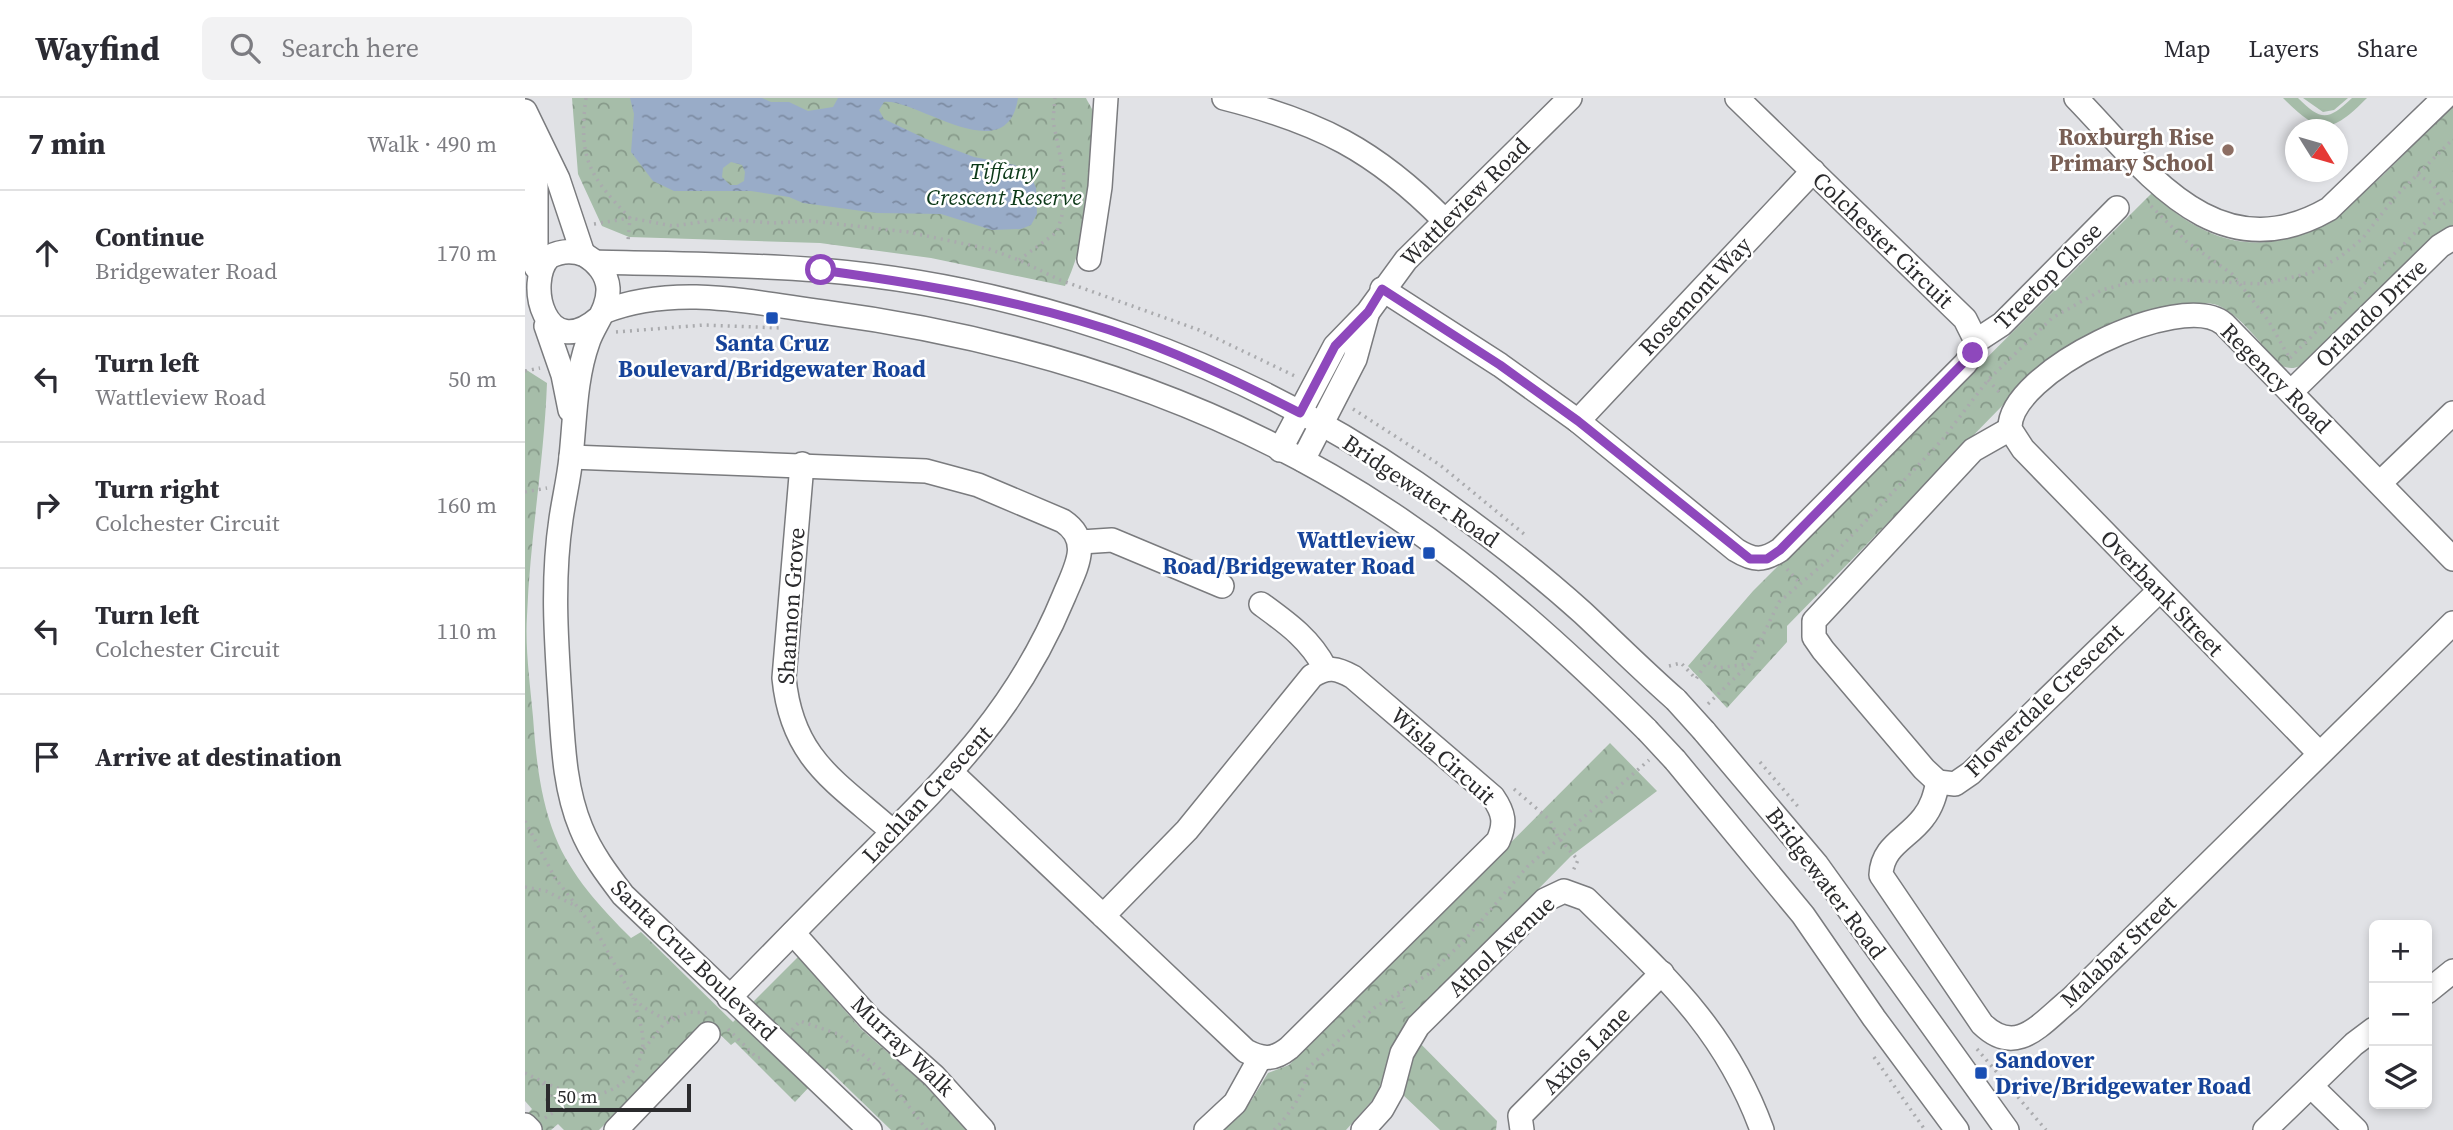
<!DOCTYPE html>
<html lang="en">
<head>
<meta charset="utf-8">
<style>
  body { margin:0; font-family:"Source Serif 4",serif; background:#f2f2f3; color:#2b2b33 }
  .controls { position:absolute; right:21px; bottom:21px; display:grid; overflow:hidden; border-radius:10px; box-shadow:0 4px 10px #0003 }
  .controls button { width:63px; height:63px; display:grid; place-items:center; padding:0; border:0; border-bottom:2px solid #e1e1e2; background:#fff; color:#2b2b33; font:35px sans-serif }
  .compass { position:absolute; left:1760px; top:21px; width:63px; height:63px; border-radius:50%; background:#fff; box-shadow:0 4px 10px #0003; rotate:127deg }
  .scale { position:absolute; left:21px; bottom:18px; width:145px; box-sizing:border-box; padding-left:7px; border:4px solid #2b2b2d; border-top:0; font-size:19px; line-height:24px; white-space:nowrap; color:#2b2b2d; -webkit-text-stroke:5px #fff; paint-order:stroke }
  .stop { position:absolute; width:21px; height:21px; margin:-16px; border:5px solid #8e48bc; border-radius:50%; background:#fff }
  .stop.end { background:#8e48bc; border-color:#fff; box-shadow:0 2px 7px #0008 }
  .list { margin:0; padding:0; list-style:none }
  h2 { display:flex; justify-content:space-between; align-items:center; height:91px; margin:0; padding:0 28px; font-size:30px }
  h2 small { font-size:23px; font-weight:400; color:#7c7c81 }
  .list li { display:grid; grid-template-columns:46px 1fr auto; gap:21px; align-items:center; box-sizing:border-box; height:126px; padding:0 28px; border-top:2px solid #e1e1e2 }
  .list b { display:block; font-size:26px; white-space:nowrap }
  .list p { margin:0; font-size:23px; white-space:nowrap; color:#7c7c81 }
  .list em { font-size:23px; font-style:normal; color:#7c7c81 }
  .icon { flex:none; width:38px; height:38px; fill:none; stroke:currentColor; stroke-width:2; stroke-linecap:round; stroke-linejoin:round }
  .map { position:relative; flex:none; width:1928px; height:1032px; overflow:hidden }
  header { display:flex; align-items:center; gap:42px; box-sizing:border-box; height:98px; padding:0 35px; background:#fff; border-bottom:2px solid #e1e1e2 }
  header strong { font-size:33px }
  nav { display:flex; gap:38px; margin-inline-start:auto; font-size:24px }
  .search { width:490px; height:63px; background:#f2f2f3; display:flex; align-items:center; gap:18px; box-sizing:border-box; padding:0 24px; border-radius:10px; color:#7c7c81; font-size:26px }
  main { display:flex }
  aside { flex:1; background:#fff }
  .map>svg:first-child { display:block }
  .park { fill:url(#park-crowns) }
  .pitch { fill:#a6bda9 }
  .water { fill:url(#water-ripples); fill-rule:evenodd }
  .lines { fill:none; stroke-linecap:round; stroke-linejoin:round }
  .minor-casing { stroke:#7a7b7e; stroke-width:26 }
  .path { stroke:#aaabae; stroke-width:3.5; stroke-dasharray:2 5; stroke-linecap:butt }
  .minor { stroke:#fff; stroke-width:23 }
  .minor-bridge-casing { stroke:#7a7b7e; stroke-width:26; stroke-linecap:butt }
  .minor-bridge { stroke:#fff; stroke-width:23 }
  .route { stroke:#8e48bc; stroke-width:9 }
  .education-dot { fill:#8d6e63; stroke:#fff; stroke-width:2.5 }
  .transit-dot { fill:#1a4fb4; stroke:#fff; stroke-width:2.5 }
  .labels { text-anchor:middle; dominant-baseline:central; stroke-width:5; stroke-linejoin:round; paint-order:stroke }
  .education-label { font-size:23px; font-weight:bold; fill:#785e54; stroke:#fff; text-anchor:end }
  .park-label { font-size:23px; font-style:italic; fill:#0c3918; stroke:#fff }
  .street-label { font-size:23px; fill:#2b2b2d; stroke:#fff }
  .transit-label { font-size:23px; font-weight:bold; fill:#164399; stroke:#fff }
</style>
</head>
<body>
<header>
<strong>Wayfind</strong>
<div class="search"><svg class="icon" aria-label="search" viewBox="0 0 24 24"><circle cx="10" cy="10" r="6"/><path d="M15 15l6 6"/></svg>Search here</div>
<nav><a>Map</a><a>Layers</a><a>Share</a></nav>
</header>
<main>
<aside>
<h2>7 min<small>Walk · 490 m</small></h2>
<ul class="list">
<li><svg class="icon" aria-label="ahead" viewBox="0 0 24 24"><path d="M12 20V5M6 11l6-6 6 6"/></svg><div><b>Continue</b><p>Bridgewater Road</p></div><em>170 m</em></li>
<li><svg class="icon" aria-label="left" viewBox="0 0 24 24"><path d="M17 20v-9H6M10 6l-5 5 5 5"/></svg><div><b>Turn left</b><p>Wattleview Road</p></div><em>50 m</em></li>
<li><svg class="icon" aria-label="right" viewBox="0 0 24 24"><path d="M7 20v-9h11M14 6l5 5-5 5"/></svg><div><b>Turn right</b><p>Colchester Circuit</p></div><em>160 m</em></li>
<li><svg class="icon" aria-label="left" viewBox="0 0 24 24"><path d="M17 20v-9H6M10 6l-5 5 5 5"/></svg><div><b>Turn left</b><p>Colchester Circuit</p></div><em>110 m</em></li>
<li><svg class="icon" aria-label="arrive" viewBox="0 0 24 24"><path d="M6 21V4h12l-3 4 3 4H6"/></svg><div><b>Arrive at destination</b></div></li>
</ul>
</aside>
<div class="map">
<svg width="1928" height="1032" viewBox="0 0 1928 1032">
  <defs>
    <pattern id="park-crowns" width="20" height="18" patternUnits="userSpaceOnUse" patternTransform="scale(1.75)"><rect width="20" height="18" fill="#a6bda9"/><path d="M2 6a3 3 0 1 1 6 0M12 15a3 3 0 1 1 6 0" fill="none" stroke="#879a8a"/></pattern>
    <pattern id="water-ripples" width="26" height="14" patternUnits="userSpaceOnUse" patternTransform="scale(1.75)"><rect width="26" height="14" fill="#99acc8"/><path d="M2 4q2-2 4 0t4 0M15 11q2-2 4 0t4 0" fill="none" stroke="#7d8ca3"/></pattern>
  </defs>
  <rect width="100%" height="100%" fill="#e1e2e6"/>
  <!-- park -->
  <g class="park">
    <path d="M47,0H561C563,5 567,9 568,14C575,61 561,146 540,188L406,160L295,145L104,139L77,128L53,76Z"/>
    <path d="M1928,6V130L1783,263C1772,271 1766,272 1755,267C1737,248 1716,217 1692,207C1680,203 1667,207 1655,209C1603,217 1559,236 1517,267L1262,528V544L1202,610L1163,568L1228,493L1627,95C1753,213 1840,94 1928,6Z"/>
    <path d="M0,271L22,285C19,364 5,439 2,518C0,551 5,585 8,619C11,660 15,700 30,738C46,778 76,810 106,840L116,834L208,924L273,859L337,932L398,985L441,1032H366L302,970L270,1004L210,944L206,947L186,928L151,955L74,1032H39L33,1026L26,1032H0V1018L7,1011L0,1003Z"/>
    <path d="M1085,645L1132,693L1046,758L878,928L972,1023L971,1032H915L858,978L852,997L821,1032H699L726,1003L743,975L764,967Z"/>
  </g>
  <!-- pitch -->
  <g class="pitch">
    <path d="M1758,0H1773C1796,23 1803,23 1827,0H1842C1805,37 1795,37 1758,0Z"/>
    <path d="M1778,0H1823L1809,12L1798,14Z"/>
  </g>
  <!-- water -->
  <path class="water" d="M105,0H237L246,4H264L283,13L308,9L313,0H493C482,74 391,0 359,4L354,12L359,21L399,40L449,59L490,67L506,78L511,90L512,116L506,127L496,131L467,132L416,116L352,115L278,105L264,99L226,93H149L128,83L106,54L109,16ZM206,64L217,67L220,74L219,83L212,87H205L197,79L198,70Z"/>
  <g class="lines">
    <!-- minor casing -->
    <g class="minor-casing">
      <g id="minor">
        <path d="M699,0C794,24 850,52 919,122"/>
        <path d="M1551,0C1621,72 1691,176 1804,111L1919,0"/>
        <path d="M0,13L33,81L58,156"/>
        <path d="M2,33L11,84V169"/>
        <path d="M564,161L575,89L581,0"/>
        <path d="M70,164C145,166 219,166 294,172C504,189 718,265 891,385C949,425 1006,468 1058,515C1089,544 1119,574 1151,602"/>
        <path d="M857,191L975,267L1053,323L1211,452C1229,463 1238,463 1255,452L1440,266L1448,255L1451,243L1440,221L1212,0"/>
        <path d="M78,214C149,186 225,204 298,214C501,241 695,301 867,416C960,478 1043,554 1122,632"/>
        <path d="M74,220C20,266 0,184 24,159C35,153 48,152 60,157C72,164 82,176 83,190C84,211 69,226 63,244C50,280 50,321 46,359C44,380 39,400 36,421C27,481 31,540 35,600C38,644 39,689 56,730C66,755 82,776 98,797L345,1032"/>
        <path d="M21,228L38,277L45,312"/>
        <path d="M1451,243L1477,226L1592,110"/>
        <path d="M1766,294L1915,148L1928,140"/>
        <path d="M1053,323L1288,73"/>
        <path d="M1485,331L1448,352L1289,523V539L1298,552L1399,671L1413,684L1430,686L1446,675L1635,492"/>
        <path d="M755,352L810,248L843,214L881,162L1045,0"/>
        <path d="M46,359L401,373L453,387L538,423C568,443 550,471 539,498C493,610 426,676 342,760C296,806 250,853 204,900"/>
        <path d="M778,362L830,261L842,217"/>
        <path d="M277,366L259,580C267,662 312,684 368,734"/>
        <path d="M1855,385L1928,315"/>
        <path d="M556,444L587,442L697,488"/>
        <path d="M736,506C762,525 785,541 800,570"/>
        <path d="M1179,633L1292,767L1482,1032"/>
        <path d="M1794,655L1498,351L1485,331C1482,275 1656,190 1699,226L1928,461"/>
        <path d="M1150,662L1278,817L1349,920L1432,1032"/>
        <path d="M427,675L721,953C738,962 749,962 764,950L973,743C981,725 979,715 968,699L828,579C812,570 803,568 787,578L662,732L578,818"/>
        <path d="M1413,684C1410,697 1407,709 1398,720C1382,741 1357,748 1356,777L1457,926C1492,960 1516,925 1546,901L1928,525"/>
        <path d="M268,835L346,922L409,978L458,1032"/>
        <path d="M1902,894L1928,873"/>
        <path d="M1786,988L1831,1032"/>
        <path d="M0,1027L5,1032"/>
        <path d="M91,1032L183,936"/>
        <path d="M681,1032L710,1005L735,960"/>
        <path d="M838,1032L857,1011L867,993L877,955L893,928L1020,802L1039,793L1061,801C1137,876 1199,928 1237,1032"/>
        <path d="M997,1032L995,1018L1137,875"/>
        <path d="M1740,1032L1829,946L1849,931"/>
      </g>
    </g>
    <!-- path -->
    <g class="path">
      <path d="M61,0C53,60 64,78 105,120L103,143"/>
      <path d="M1892,77L1907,85L1919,106"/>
      <path d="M1626,108L1662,144L1707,176L1743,222L1764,259"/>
      <path d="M69,126L105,120L148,128L198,121L247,125L286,123L383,134L464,151L494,162L535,182L674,232L772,279"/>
      <path d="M494,162L532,134L537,117L539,77L528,23L530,0"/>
      <path d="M91,234L179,227L255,230"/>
      <path d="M1765,260L1919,106L1928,102"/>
      <path d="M0,273L15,270"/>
      <path d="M1463,282L1476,296"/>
      <path d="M828,311L915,367L999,436"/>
      <path d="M0,394L22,390"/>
      <path d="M1262,471L1274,484"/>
      <path d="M1144,568L1156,565L1171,581L1182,564L1192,570L1223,566"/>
      <path d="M1183,606L1224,566L1254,504L1302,463L1336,428L1417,342L1463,282L1527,220L1577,192L1607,184L1639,181L1737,186L1786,175L1815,159L1837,141L1871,98L1928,41"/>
      <path d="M1235,664L1275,711"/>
      <path d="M989,691L1025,722L1033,739L1053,762L1047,775"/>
      <path d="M0,723L30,780L72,834L107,898L118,909L137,920L153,919L165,914L184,915"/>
      <path d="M0,789L21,793L49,807"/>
      <path d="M873,897L879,911"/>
      <path d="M203,931L232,960L239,959"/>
      <path d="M267,932L275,923L313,936L355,971L402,1032"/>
      <path d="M119,951L138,927L151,920"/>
      <path d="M1452,951L1521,1032"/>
      <path d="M1349,959L1400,1032"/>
      <path d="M1471,971L1487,961"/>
      <path d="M0,975C19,984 40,996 62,997C87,998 112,979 117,953C121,936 112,916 108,900"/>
      <path d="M18,985L25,995L22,1017"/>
      <path d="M20,1020L48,1001L62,998"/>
      <path d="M749,1032C766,1015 780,994 783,970L849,910L905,875L938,844L1002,769L1124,662"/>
    </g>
    <!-- minor -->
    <use href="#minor" class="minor"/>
    <!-- minor-bridge casing -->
    <g class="minor-bridge-casing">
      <g id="minor-bridge">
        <path d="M1151,602L1179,633"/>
        <path d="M1122,632L1150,662"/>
      </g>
    </g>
    <!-- minor-bridge -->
    <use href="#minor-bridge" class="minor-bridge"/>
  </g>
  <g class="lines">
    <!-- route -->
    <path class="route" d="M296,172C404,187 512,205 614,242C669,262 723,289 775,315L810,248L843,214L857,191L975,267L1053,323L1225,461H1242L1255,452L1448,255"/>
  </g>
  <!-- markers -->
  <circle class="education-dot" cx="1703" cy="52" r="7"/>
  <g class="transit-dot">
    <rect x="240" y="213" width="14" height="14" rx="3.5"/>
    <rect x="897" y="448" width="14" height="14" rx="3.5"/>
    <rect x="1449" y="968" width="14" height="14" rx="3.5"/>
  </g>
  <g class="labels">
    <!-- education labels -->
    <g class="education-label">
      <text x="1689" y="39">Roxburgh Rise<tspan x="1689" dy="26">Primary School</tspan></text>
    </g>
    <!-- park labels -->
    <g class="park-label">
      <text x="479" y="73">Tiffany<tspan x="479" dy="26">Crescent Reserve</tspan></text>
    </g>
    <!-- street labels -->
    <g class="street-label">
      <text transform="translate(940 104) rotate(-45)">Wattleview Road</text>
      <text transform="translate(1358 142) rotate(44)">Colchester Circuit</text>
      <text transform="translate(1523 178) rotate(-45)">Treetop Close</text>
      <text transform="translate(1170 198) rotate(-47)">Rosemont Way</text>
      <text transform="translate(1846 215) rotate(-44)">Orlando Drive</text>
      <text transform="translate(1751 280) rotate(45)">Regency Road</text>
      <text transform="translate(896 393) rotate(34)">Bridgewater Road</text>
      <text transform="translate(1637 495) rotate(46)">Overbank Street</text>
      <text transform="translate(266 508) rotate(-86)">Shannon Grove</text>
      <text transform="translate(1519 602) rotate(-44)">Flowerdale Crescent</text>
      <text transform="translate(918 658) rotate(42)">Wisla Circuit</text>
      <text transform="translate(402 696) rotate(-47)">Lachlan Crescent</text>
      <text transform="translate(1301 785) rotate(53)">Bridgewater Road</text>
      <text transform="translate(976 848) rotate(-43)">Athol Avenue</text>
      <text transform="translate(1593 853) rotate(-44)">Malabar Street</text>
      <text transform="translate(169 862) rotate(44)">Santa Cruz Boulevard</text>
      <text transform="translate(378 948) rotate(44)">Murray Walk</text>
      <text transform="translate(1061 952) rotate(-45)">Axios Lane</text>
    </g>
    <!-- transit labels -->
    <g class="transit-label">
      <text x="247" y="245">Santa Cruz<tspan x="247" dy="26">Boulevard/Bridgewater Road</tspan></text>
      <text x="890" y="442" text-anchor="end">Wattleview<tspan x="890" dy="26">Road/Bridgewater Road</tspan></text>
      <text x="1470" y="962" text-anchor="start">Sandover<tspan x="1470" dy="26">Drive/Bridgewater Road</tspan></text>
    </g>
  </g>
</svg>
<div class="controls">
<button>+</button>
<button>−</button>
<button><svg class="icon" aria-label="layers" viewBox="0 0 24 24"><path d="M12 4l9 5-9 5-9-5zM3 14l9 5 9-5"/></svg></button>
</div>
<svg class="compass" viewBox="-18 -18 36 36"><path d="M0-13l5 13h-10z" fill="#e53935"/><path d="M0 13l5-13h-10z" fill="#7c7c81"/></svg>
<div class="scale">50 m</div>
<div class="stop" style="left:296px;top:172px"></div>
<div class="stop end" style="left:1448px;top:255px"></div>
</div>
</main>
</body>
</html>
